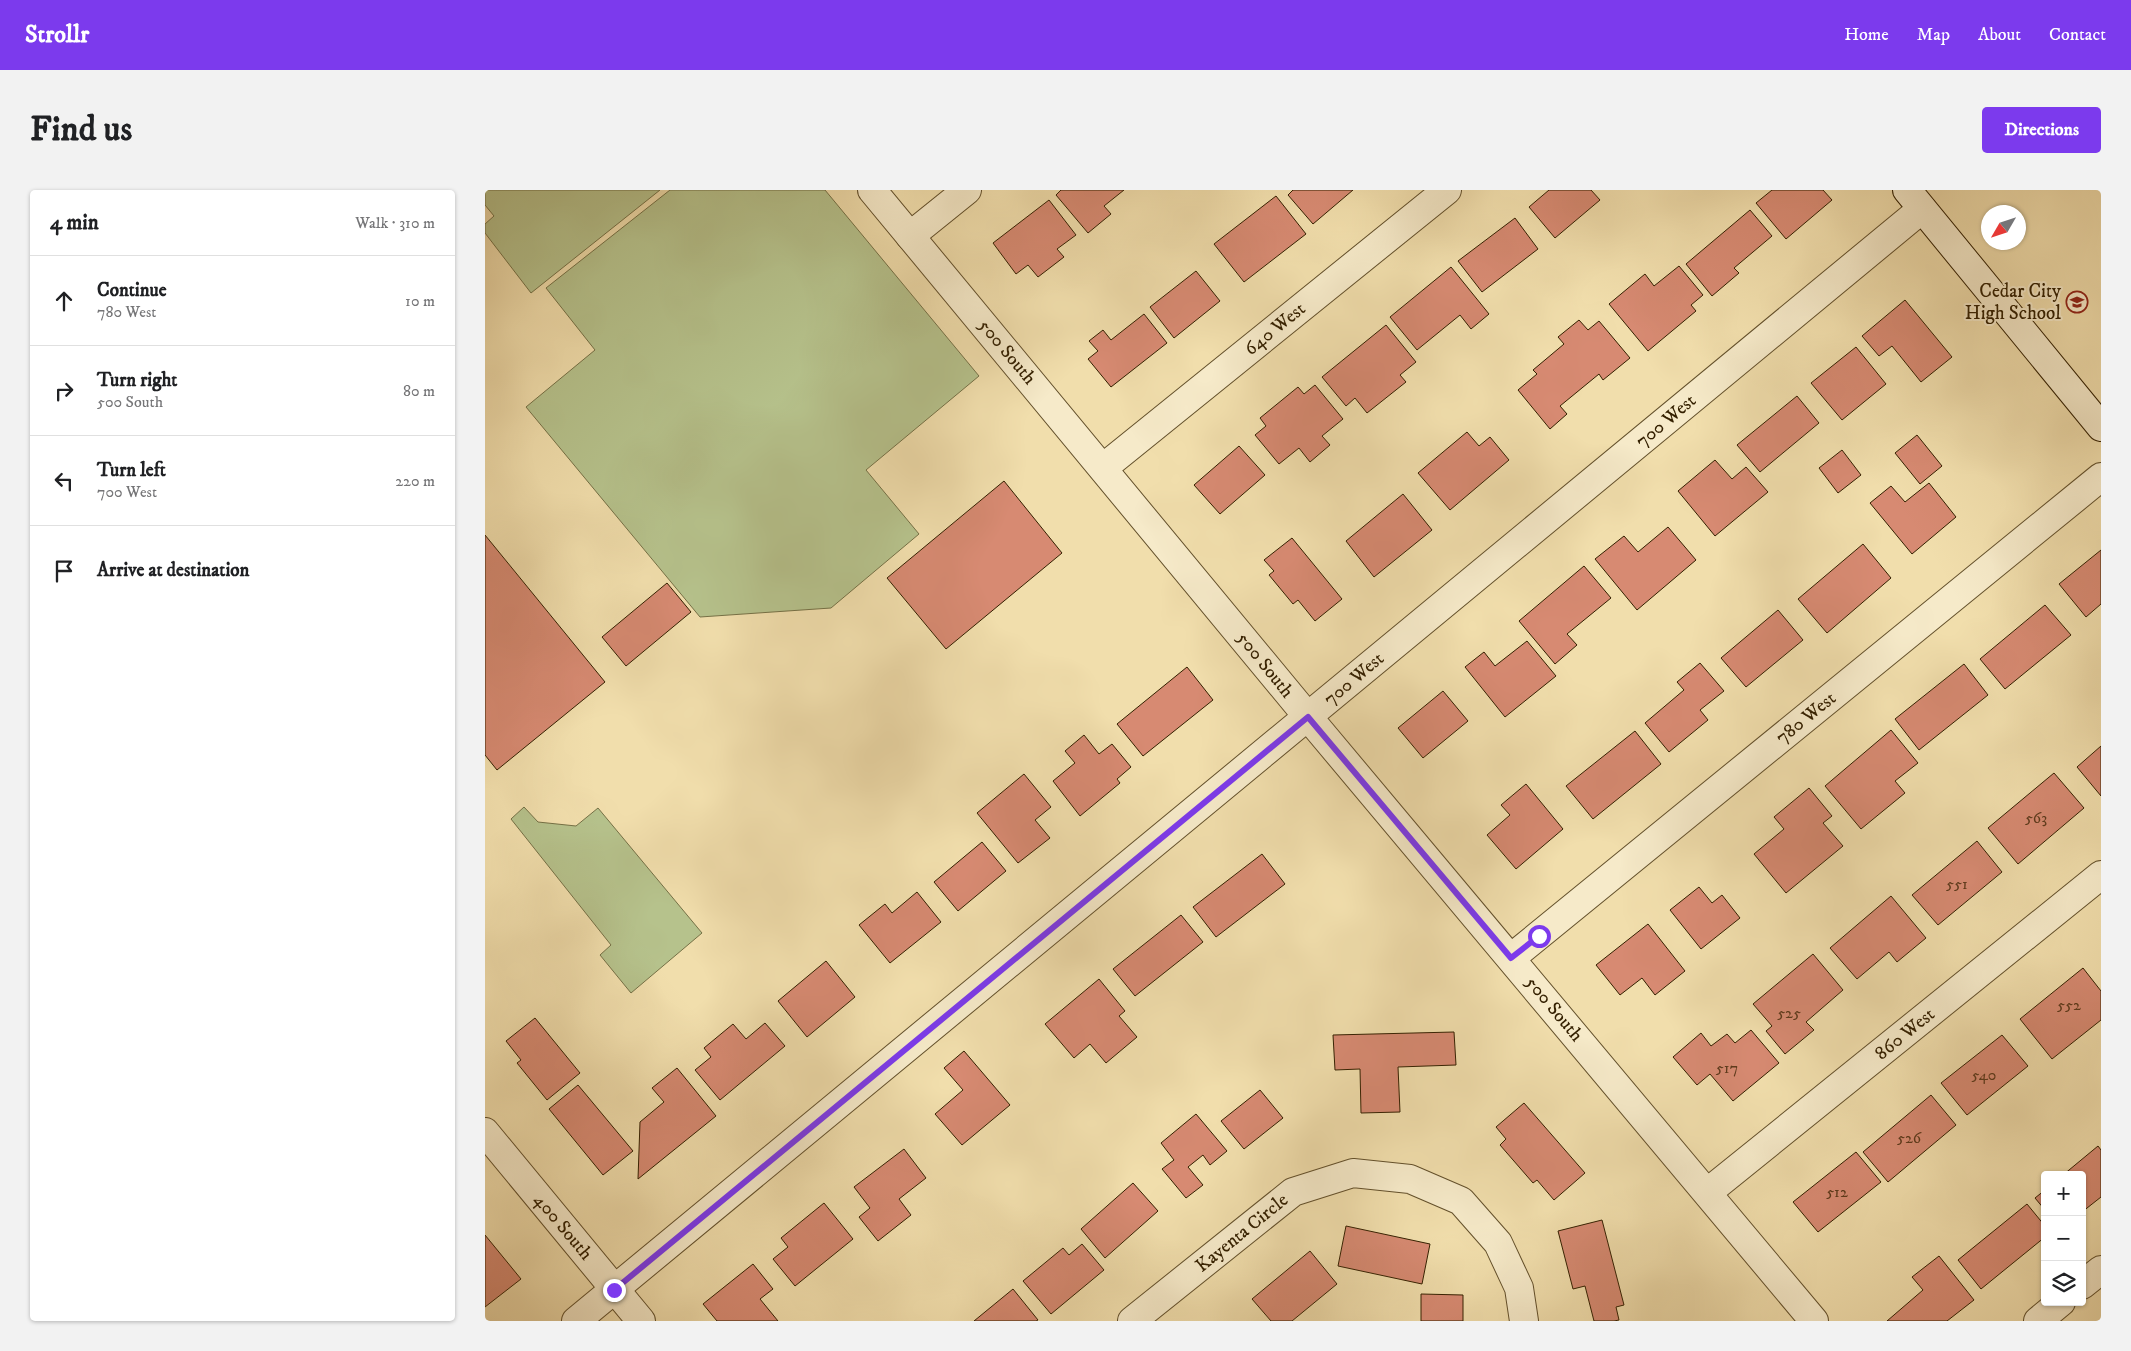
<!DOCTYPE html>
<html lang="en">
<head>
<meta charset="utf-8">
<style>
  body { margin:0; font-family:"IM FELL DW Pica",serif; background:#f2f2f2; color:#202124 }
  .controls { position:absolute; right:15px; bottom:15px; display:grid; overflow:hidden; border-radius:5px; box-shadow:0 1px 4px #0004 }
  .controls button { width:45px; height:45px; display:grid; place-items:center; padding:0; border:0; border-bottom:1px solid #e0e0e0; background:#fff; color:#202124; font:25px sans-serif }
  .compass { position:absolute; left:1496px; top:15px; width:45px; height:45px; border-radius:50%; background:#fff; box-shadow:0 1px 4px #0004; rotate:231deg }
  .stop { position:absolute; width:15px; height:15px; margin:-11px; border:4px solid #7c3aed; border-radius:50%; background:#fff }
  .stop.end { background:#7c3aed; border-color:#fff; box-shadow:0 1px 5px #0008 }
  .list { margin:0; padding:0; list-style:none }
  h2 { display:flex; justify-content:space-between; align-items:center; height:65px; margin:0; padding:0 20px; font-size:21px }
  h2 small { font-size:16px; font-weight:400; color:#757577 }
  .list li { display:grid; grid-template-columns:32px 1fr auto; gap:15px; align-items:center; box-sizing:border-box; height:90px; padding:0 20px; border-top:1px solid #e0e0e0 }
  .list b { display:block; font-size:19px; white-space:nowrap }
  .list p { margin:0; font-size:16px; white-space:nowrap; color:#757577 }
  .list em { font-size:16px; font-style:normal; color:#757577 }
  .icon { flex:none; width:28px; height:28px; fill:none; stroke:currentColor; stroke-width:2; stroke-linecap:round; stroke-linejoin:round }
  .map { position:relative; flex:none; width:1616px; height:1131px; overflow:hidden; border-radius:5px }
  header { display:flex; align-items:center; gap:30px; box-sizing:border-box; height:70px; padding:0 25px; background:#7c3aed; color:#fff }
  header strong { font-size:24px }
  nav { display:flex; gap:28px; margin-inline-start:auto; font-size:18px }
  .intro { display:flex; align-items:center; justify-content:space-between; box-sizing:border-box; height:120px; padding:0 30px }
  h1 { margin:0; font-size:35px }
  .button { padding:12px 22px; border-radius:5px; background:#7c3aed; color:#fff; font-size:18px; font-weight:700 }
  main { display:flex; gap:30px; padding:0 30px }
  aside { flex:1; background:#fff; border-radius:5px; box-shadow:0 1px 4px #0004 }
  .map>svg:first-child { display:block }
  .green { fill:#b6c28c; stroke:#757146 }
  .building { fill:#d78a72; stroke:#342000 }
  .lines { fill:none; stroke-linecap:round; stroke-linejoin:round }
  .street-casing { stroke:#63502b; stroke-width:30 }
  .secondary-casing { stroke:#342000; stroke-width:30 }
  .street { stroke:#f6eac9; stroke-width:28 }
  .secondary { stroke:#f6eac9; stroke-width:28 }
  .route { stroke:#7c3aed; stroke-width:6 }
  .labels { text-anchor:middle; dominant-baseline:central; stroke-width:4; stroke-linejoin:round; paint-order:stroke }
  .number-label { font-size:16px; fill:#5d3a1c }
  .poi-label { font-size:19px; fill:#342000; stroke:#f6eac9; text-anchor:end }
  .street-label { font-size:19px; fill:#342000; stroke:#f6eac9 }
</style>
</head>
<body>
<header>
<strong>Strollr</strong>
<nav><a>Home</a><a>Map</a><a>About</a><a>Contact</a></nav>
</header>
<div class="intro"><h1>Find us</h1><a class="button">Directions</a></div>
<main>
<aside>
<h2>4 min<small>Walk · 310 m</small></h2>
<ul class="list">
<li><svg class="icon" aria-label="ahead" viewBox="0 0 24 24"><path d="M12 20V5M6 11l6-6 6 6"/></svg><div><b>Continue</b><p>780 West</p></div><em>10 m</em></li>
<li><svg class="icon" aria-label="right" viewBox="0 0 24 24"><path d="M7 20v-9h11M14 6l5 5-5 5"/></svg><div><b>Turn right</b><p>500 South</p></div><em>80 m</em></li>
<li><svg class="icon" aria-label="left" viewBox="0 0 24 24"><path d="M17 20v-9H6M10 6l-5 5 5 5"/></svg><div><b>Turn left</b><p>700 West</p></div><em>220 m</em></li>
<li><svg class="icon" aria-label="arrive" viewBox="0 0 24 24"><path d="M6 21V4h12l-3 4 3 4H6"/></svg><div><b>Arrive at destination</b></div></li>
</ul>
</aside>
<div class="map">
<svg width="1616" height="1131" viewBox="0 0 1616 1131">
  <rect width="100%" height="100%" fill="#f1deac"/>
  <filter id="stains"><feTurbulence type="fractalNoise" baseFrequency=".004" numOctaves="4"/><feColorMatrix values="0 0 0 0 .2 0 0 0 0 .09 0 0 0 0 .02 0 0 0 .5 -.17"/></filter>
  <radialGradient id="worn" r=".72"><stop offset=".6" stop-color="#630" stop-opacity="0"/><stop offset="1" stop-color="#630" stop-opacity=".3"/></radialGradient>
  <!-- green -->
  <g class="green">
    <path d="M0,0H175L46,103L0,43V34L9,26L0,15Z"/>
    <path d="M185,0H340L494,186L381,280L434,344L346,418L215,427L41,217L110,160L61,98Z"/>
    <path d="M39,617L53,632L91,636L113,618L217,743L146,803L115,765L126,755L26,629Z"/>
  </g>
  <!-- building -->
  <g class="building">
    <path d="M576,0H639L619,16L626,24L603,43L571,5Z"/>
    <path d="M808,0H868L828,34L803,5Z"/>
    <path d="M1064,0H1106L1115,10L1070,48L1044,17Z"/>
    <path d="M1287,0H1338L1347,10L1301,49L1271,13Z"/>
    <path d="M791,6L821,44L759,92L729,54Z"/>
    <path d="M564,10L591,45L572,59L579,67L553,87L543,75L531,84L508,53Z"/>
    <path d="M1265,20L1287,46L1249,78L1254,83L1227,106L1201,74Z"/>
    <path d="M1030,28L1053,59L997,102L973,71Z"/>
    <path d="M1194,76L1218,105L1206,115L1211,121L1163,161L1124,114L1160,84L1169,96Z"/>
    <path d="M966,77L1004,124L986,139L975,125L932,160L905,127Z"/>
    <path d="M711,81L735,111L689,148L665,117Z"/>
    <path d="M1420,110L1467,167L1436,192L1407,156L1394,166L1377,146Z"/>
    <path d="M659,124L682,153L626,197L603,169L613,161L604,151L618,140L626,150Z"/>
    <path d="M1094,130L1103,140L1114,131L1145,168L1118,190L1114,184L1075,216L1082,224L1065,239L1033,200L1052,184L1048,180L1079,154L1073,147Z"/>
    <path d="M901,135L931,172L915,185L921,192L882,223L870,208L861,216L837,187Z"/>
    <path d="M1371,157L1401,194L1357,230L1326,193Z"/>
    <path d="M830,195L858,229L837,246L845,255L825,272L814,258L794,274L770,245L781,236L775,228L813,197L819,204Z"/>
    <path d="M1312,206L1334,233L1275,282L1252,255Z"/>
    <path d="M982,242L994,256L1005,247L1024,270L965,320L933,283Z"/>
    <path d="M1432,245L1457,276L1435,294L1410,263Z"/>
    <path d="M754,256L780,285L735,324L709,295Z"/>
    <path d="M1357,260L1376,285L1353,303L1334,278Z"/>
    <path d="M1230,270L1247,289L1261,277L1283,302L1230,346L1193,301Z"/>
    <path d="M519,291L577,363L461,459L402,388Z"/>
    <path d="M1444,293L1471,327L1427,364L1385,313L1406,296L1420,312Z"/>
    <path d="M918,304L947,340L889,387L861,351Z"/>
    <path d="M1183,337L1211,370L1152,420L1110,369L1139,346L1153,362Z"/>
    <path d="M0,345L120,492L12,580L0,565Z"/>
    <path d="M807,348L857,409L830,431L813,410L808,414L784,385L789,381L779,370Z"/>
    <path d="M1378,354L1406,388L1342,443L1313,409Z"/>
    <path d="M1616,360V414L1601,427L1574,394Z"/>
    <path d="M1099,376L1126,408L1082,444L1092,455L1070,474L1034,431Z"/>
    <path d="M182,393L206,422L141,476L117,447Z"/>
    <path d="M1560,415L1586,445L1520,499L1495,469Z"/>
    <path d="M1293,420L1318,450L1261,497L1236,468Z"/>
    <path d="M1042,451L1071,486L1020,527L980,477L999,462L1010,476Z"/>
    <path d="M1215,473L1239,501L1215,520L1223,530L1184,562L1160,533L1199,500L1192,492Z"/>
    <path d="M1479,474L1503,505L1434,560L1410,529Z"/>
    <path d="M702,477L728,510L658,566L632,534Z"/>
    <path d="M958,501L983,531L938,568L913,538Z"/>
    <path d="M1406,540L1433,573L1410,591L1420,603L1376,639L1340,596Z"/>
    <path d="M1150,541L1176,574L1108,629L1081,596Z"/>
    <path d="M599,545L614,564L627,554L646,577L632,589L635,593L595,626L568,591L590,573L580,561Z"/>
    <path d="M1616,556V606L1592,577Z"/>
    <path d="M1569,583L1599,618L1533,674L1503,638Z"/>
    <path d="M539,584L566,617L550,630L565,648L533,673L492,623Z"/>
    <path d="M1041,594L1078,639L1031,679L1002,645L1025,625L1016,615Z"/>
    <path d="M1324,598L1347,626L1338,633L1358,656L1301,703L1269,664L1299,639L1289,627Z"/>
    <path d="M1492,651L1517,682L1453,735L1427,705Z"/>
    <path d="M497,652L521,681L473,721L449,692Z"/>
    <path d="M777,664L800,694L731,747L708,717Z"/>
    <path d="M1214,697L1227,713L1237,705L1255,728L1216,759L1185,720Z"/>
    <path d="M432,702L456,732L405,773L374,735L400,714L407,723Z"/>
    <path d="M1406,706L1441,748L1412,772L1404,762L1372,789L1345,758Z"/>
    <path d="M696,725L718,752L650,806L628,779Z"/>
    <path d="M1163,734L1200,781L1170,805L1157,788L1135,805L1111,775Z"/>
    <path d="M1328,764L1358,800L1321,832L1329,840L1300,864L1281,841L1287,836L1268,814Z"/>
    <path d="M341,771L370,807L322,847L293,811Z"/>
    <path d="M1598,778L1616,801V830L1567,869L1535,829Z"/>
    <path d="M614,789L640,821L634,826L652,847L621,873L605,854L589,868L560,834Z"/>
    <path d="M50,828L95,883L62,910L32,873L36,870L21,851Z"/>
    <path d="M280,833L300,856L235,910L210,880L226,867L219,858L248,834L261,849Z"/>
    <path d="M1266,840L1294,873L1248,911L1225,884L1212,895L1188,867L1216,843L1226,856L1242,844L1250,853Z"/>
    <path d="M969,842L971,875L913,877L915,922L876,923L875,879L850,880L848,845Z"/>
    <path d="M1517,845L1543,876L1482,925L1456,893Z"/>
    <path d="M479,861L525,915L477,955L450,924L478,900L459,878Z"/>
    <path d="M192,878L231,926L153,989L155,932L179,912L167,898Z"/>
    <path d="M93,895L148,961L118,985L64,919Z"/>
    <path d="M775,900L798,928L759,959L736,931Z"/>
    <path d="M1446,905L1471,935L1403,992L1378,962Z"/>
    <path d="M1039,913L1100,983L1069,1010L1052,990L1048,993L1015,955L1021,949L1011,937Z"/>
    <path d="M711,924L742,961L725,975L718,965L703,977L718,995L701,1008L677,979L689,970L676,953Z"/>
    <path d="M1613,956L1616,960V1007L1597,1022V985H1578Z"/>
    <path d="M419,959L441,988L414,1009L426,1025L393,1051L374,1027L385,1018L369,997Z"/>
    <path d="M1371,962L1396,992L1333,1042L1308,1012Z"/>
    <path d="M648,993L673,1021L620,1068L596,1039Z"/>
    <path d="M1560,1000V1020L1550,1008Z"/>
    <path d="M339,1013L368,1049L310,1096L288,1069L303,1057L296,1048Z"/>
    <path d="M1542,1014L1560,1036V1047L1496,1099L1473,1070Z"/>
    <path d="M1117,1030L1139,1115L1131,1117L1134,1130L1129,1131H1109L1100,1096L1088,1099L1073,1041Z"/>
    <path d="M861,1036L945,1054L937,1094L853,1076Z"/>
    <path d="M0,1045L36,1089L0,1117Z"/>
    <path d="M597,1054L619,1080L566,1124L538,1091L578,1058L584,1065Z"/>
    <path d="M825,1061L852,1094L807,1131H786L767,1109Z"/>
    <path d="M1454,1066L1489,1110L1462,1131H1402L1438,1100L1427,1087Z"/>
    <path d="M268,1074L288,1099L275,1109L293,1131H232L218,1114Z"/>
    <path d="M528,1099L553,1130L551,1131H489Z"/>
    <path d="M936,1104L978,1105V1131H936Z"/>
  </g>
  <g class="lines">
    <!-- street casing -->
    <g class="street-casing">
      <g id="street">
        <path d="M387,0L823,527L1329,1131"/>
        <path d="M425,46L482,0"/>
        <path d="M618,278L962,0"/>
        <path d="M1026,768L1616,287"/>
        <path d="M0,942L156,1131"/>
        <path d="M1223,1002L1616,685"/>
        <path d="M1597,1095L1616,1080"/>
        <path d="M91,1131L1437,19"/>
        <path d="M647,1131L808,1002L868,983L925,989L976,1011L1013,1053L1034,1098L1039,1131"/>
        <path d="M1553,1131L1576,1112"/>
      </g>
    </g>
    <!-- secondary casing -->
    <g class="secondary-casing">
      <path id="secondary" d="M1422,0L1616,237"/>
    </g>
    <!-- street -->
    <use href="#street" class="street"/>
    <!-- secondary -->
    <use href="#secondary" class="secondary"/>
  </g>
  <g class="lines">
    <!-- route -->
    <path class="route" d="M129,1100L823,527L1026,768L1054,746"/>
  </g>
  <!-- icons -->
  <defs>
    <g id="school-ring" transform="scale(1.125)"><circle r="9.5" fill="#f6eac9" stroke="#8f2418" stroke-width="1.5"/><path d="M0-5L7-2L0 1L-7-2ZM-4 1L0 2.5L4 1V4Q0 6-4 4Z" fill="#8f2418"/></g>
  </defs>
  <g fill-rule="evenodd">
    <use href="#school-ring" x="1592" y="112"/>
  </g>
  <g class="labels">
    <!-- number labels -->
    <g class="number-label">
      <text x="1551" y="628">563</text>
      <text x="1472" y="694">551</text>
      <text x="1584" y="815">552</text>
      <text x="1304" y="823">525</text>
      <text x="1242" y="878">517</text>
      <text x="1499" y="885">540</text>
      <text x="1424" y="948">526</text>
      <text x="1352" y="1002">512</text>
    </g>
    <!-- poi labels -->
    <g class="poi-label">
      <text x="1576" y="101">Cedar City<tspan x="1576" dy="22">High School</tspan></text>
    </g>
    <!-- street labels -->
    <g class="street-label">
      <text transform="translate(790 139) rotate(-39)">640 West</text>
      <text transform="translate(522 162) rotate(50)">500 South</text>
      <text transform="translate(1181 231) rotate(-40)">700 West</text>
      <text transform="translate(780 475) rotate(51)">500 South</text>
      <text transform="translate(869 489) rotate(-40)">700 West</text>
      <text transform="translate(1321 528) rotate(-39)">780 West</text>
      <text transform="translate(1069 819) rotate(50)">500 South</text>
      <text transform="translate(1420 844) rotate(-39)">860 West</text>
      <text transform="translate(78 1037) rotate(50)">400 South</text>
      <text transform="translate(757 1043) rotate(-39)">Kayenta Circle</text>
    </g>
  </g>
  <rect width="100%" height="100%" filter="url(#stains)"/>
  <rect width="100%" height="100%" fill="url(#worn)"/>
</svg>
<div class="controls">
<button>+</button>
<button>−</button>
<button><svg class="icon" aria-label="layers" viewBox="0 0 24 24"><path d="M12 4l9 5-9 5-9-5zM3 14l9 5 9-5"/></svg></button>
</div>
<svg class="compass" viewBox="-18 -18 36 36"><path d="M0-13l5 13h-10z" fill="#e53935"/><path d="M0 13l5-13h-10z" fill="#757577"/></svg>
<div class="stop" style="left:1054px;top:746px"></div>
<div class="stop end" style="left:129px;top:1100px"></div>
</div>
</main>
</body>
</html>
